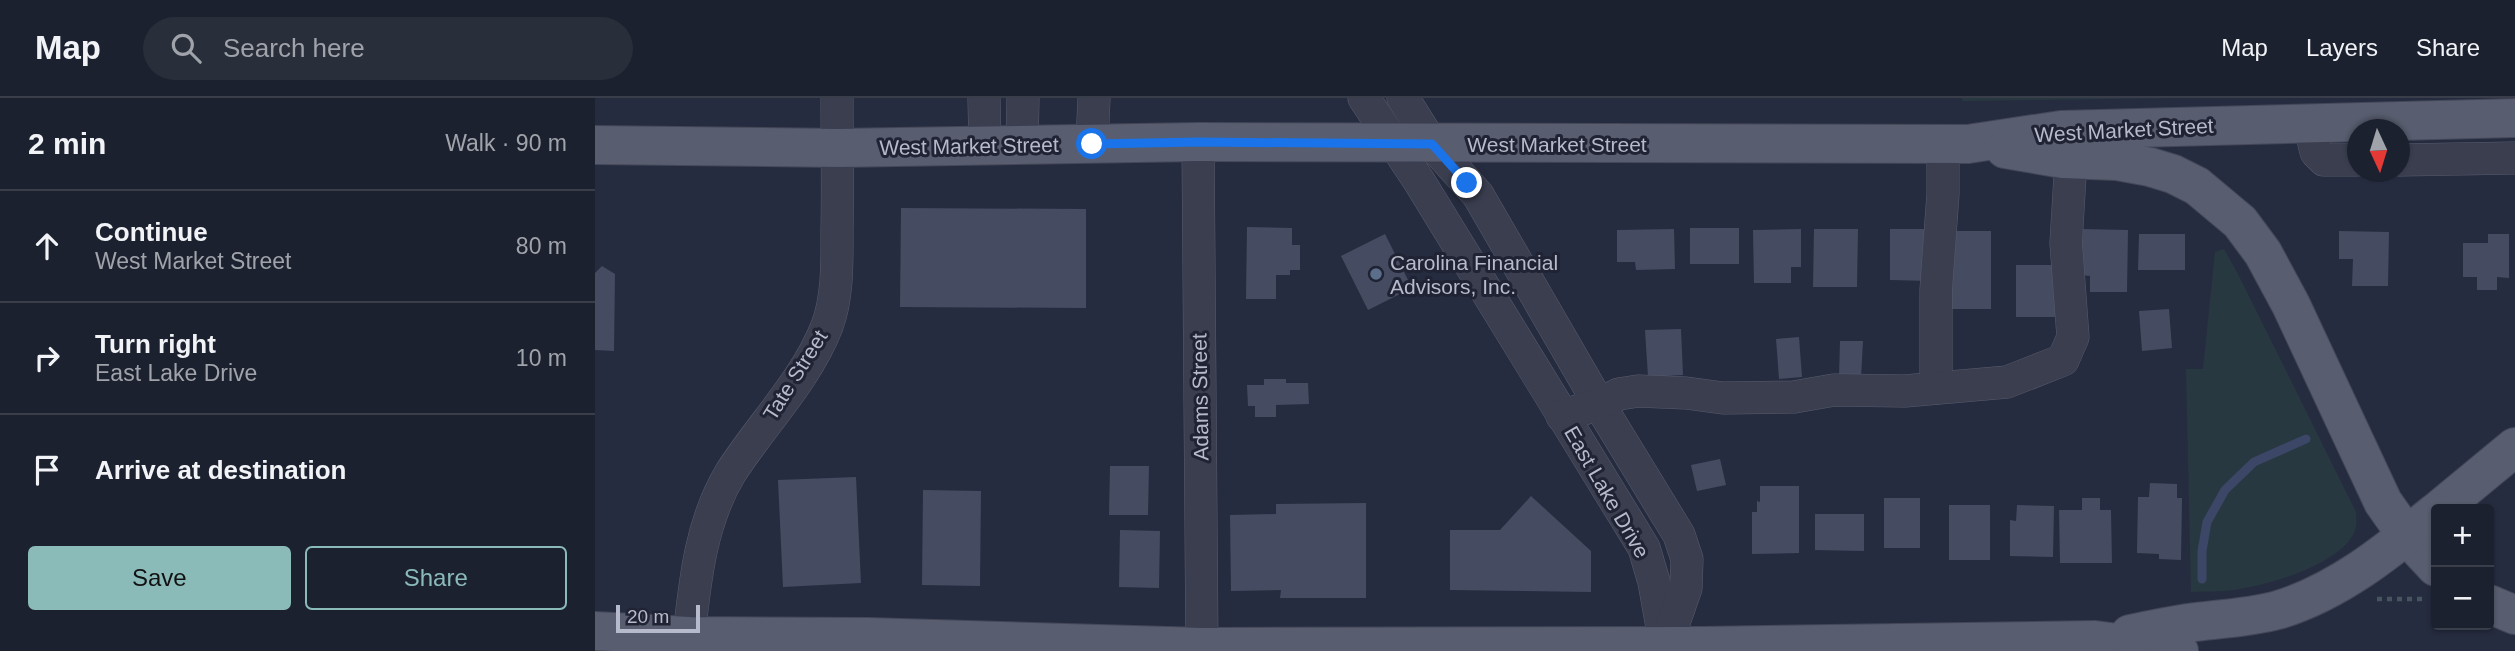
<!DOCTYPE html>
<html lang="en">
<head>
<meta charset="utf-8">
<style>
  body { margin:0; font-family:Helvetica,sans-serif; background:#292e3b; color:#f1f3f6 }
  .controls { position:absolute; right:21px; bottom:21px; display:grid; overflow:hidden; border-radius:7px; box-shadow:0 2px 5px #0004 }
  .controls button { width:63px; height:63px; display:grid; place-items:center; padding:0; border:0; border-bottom:2px solid #3a3e4b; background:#1c212f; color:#f1f3f6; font:35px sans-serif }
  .compass { position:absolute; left:1752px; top:21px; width:63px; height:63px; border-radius:50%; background:#1c212f; box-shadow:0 2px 5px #0004; rotate:176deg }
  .scale { position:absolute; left:21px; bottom:18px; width:84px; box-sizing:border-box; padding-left:7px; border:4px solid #b6baca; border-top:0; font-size:19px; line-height:24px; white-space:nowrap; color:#b6baca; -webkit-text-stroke:5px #1f2334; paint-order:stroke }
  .stop { position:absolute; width:21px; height:21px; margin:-16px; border:5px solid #1a73e8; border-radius:50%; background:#fff }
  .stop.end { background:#1a73e8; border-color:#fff; box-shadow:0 2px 7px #0008 }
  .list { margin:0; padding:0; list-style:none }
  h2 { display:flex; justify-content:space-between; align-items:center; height:91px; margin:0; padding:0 28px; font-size:30px }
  h2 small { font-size:23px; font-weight:400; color:#a0a3aa }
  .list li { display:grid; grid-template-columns:46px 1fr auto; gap:21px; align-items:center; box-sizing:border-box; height:112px; padding:0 28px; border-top:2px solid #3a3e4b }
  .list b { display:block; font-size:26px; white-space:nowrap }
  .list p { margin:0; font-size:23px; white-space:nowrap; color:#a0a3aa }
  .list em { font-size:23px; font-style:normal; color:#a0a3aa }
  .actions { display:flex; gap:14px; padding:21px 28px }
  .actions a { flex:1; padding:16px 0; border:2px solid #8bbbb9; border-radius:7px; text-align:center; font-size:24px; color:#8bbbb9 }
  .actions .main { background:#8bbbb9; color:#111 }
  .icon { flex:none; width:38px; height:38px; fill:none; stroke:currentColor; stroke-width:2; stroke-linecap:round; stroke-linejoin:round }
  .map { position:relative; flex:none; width:1920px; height:553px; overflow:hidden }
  header { display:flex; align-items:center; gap:42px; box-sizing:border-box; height:98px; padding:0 35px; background:#1c212f; border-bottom:2px solid #3a3e4b }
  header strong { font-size:33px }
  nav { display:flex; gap:38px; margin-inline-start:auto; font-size:24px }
  .search { width:490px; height:63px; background:#292e3b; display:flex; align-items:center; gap:18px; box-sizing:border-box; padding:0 24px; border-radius:38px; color:#a0a3aa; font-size:26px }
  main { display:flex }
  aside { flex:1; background:#1c212f }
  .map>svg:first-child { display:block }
  .green { fill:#283840 }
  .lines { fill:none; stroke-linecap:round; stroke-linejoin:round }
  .stream { stroke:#3c4667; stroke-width:9 }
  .building { fill:#454b61 }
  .minor-casing { stroke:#585c6d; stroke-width:33 }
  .major-casing { stroke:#434758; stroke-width:40 }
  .path { stroke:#46555d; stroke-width:4.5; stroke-dasharray:5 5; stroke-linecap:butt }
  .minor { stroke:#3a3e4f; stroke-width:32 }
  .major { stroke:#585d6f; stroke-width:38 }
  .route { stroke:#1a73e8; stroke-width:9 }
  .service-dot { fill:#5c6f8a; stroke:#1f2334; stroke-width:2.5 }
  .labels { text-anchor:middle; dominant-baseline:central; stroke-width:6; stroke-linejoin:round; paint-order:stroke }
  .street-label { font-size:21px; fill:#b6baca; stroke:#1f2334 }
  .poi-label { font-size:21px; fill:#b6baca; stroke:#1f2334; text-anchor:start }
</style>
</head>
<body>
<header>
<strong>Map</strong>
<div class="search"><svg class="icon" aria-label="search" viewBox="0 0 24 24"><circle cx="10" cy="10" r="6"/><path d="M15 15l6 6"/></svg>Search here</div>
<nav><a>Map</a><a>Layers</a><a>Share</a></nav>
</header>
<main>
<aside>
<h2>2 min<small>Walk · 90 m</small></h2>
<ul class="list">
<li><svg class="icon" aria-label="ahead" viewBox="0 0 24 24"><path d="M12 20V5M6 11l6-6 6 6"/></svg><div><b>Continue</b><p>West Market Street</p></div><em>80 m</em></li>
<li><svg class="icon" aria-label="right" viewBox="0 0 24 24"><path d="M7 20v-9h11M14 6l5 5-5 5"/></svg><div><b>Turn right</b><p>East Lake Drive</p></div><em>10 m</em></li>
<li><svg class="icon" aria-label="arrive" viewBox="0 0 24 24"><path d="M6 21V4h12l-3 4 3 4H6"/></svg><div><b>Arrive at destination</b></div></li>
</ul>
<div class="actions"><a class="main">Save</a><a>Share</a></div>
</aside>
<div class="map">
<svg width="1920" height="553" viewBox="0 0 1920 553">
  <rect width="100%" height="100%" fill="#262c3f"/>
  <!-- green -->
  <g class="green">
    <path d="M1366,0H1591L1368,3Z"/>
    <path d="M1629,151L1643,176L1761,414C1762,424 1762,432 1756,440C1736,469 1673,487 1639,492C1625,494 1610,493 1596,494L1591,271H1608L1620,154Z"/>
  </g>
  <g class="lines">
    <!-- stream -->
    <path class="stream" d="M1607,481V453L1612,424L1630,392L1659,364L1711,341"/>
  </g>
  <!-- building -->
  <g class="building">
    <path d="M306,110L491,111V210L305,209Z"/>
    <path d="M652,129L697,130V147H705V172H695V177H681V201H651Z"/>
    <rect x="1095" y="130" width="49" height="36"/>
    <path d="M1079,131L1080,171L1041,172L1040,164H1022V132Z"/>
    <path d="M1206,131V169H1196V185H1159L1158,132Z"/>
    <path d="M1219,131H1263L1262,189H1218Z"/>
    <path d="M1295,131H1335V183L1295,182Z"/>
    <path d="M1486,131L1533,132L1532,194H1495V178L1485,177Z"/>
    <rect x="1352" y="133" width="44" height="78"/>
    <path d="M1744,133L1794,134L1793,188H1757L1758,161H1744Z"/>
    <path d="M790,136L817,190L773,212L746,158Z"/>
    <path d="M1544,136H1590V172H1543Z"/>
    <path d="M1893,136H1914V180L1902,179V192H1882V179H1868V145H1893Z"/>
    <rect x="1421" y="167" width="39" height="52"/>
    <path d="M7,168L20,176L19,253L0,252V175Z"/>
    <path d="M1574,211L1577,250L1547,253L1544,213Z"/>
    <path d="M1086,231L1088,277L1053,279L1050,232Z"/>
    <path d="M1204,239L1207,279L1184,281L1181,241Z"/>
    <path d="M1245,243H1268L1266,280L1244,279Z"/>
    <path d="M669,281H691V285H713L714,306L681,307V319H660V308H653L652,287H669Z"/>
    <path d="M1125,361L1131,387L1102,393L1096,367Z"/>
    <path d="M515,368H554L553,417H514Z"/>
    <path d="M261,379L266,485L188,489L183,382Z"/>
    <path d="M1555,385L1582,386V400H1587L1586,462L1564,461V456L1542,455L1543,399H1554Z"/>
    <path d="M1165,388H1204V455L1157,456V414H1162V403L1165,404Z"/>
    <path d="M328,392L386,393L385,488L327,487Z"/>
    <path d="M936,398L996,453V494L855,492V432H905Z"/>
    <rect x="1289" y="400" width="36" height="50"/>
    <path d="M1487,400H1505V412H1516L1517,465H1465L1464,412H1487Z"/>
    <path d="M771,405V500H685L686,492L636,493L635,417L681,416V406Z"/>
    <rect x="1354" y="407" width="41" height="55"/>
    <path d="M1422,407L1459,408L1458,459L1415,458V422L1421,423Z"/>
    <path d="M1220,416H1269V453L1220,452Z"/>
    <path d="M525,432L565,433L564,490L524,489Z"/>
  </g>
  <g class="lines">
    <!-- minor casing -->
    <g class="minor-casing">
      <g id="minor">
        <path d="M389,0L390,48"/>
        <path d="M769,0L824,83L1049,450L1059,484L1070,546"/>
        <path d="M808,0L837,46L883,97L1004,306L1084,437L1092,461L1091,490L1071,547"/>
        <path d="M1714,25L1721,54L1729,62H1762"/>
        <path d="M603,44L607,553"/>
        <path d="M497,46L499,0"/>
        <path d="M427,47L428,0"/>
        <path d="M1804,62L1920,60"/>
        <path d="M1341,290V192L1348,96V45"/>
        <path d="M967,318L1004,306L1024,296L1043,293L1091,295L1128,300L1199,299L1239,292L1310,293L1412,284L1468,262L1478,239L1471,145L1476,61"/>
        <path d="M94,538C100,482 106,423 136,374C167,326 211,282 232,228C243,199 242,163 242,133C243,89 242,44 242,0"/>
      </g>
    </g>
    <!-- major casing -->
    <g class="major-casing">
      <g id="major">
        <path d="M0,47L243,50L603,44L1373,46L1466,32L1920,20"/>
        <path d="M1410,51L1468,61L1522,63L1555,69L1578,76L1602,88L1645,124L1668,155L1696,207L1788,404L1812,438L1841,469"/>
        <path d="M1845,411L1920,349"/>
        <path d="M1894,506L1920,517"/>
        <path d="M0,533L94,538L273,539L607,549L1105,548L1500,542L1584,553"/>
        <path d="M1535,536C1554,532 1574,528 1593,525C1623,521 1653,520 1683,512C1743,494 1793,453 1841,414"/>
      </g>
    </g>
    <!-- path -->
    <path class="path" d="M1782,501H1830"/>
    <!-- minor -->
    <use href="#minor" class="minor"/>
    <!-- major -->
    <use href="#major" class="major"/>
  </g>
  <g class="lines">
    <!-- route -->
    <path class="route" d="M497,46L603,44L837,46L872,85"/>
  </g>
  <!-- markers -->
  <circle class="service-dot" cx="781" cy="176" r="7"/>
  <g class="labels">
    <!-- street labels -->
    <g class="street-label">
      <text transform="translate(1529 32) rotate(-3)">West Market Street</text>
      <text x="962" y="46">West Market Street</text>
      <text transform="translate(374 48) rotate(-1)">West Market Street</text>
      <text transform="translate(200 277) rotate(-58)">Tate Street</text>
      <text transform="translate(605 299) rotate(-91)">Adams Street</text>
      <text transform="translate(1012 394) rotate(60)">East Lake Drive</text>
    </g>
    <!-- poi labels -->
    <g class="poi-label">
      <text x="795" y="164">Carolina Financial<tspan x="795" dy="24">Advisors, Inc.</tspan></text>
    </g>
  </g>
</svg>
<div class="controls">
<button>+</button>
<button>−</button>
</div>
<svg class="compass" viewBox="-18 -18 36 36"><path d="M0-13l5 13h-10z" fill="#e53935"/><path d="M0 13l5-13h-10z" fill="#a0a3aa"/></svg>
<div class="scale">20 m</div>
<div class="stop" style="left:497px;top:46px"></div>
<div class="stop end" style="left:872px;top:85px"></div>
</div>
</main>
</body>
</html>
